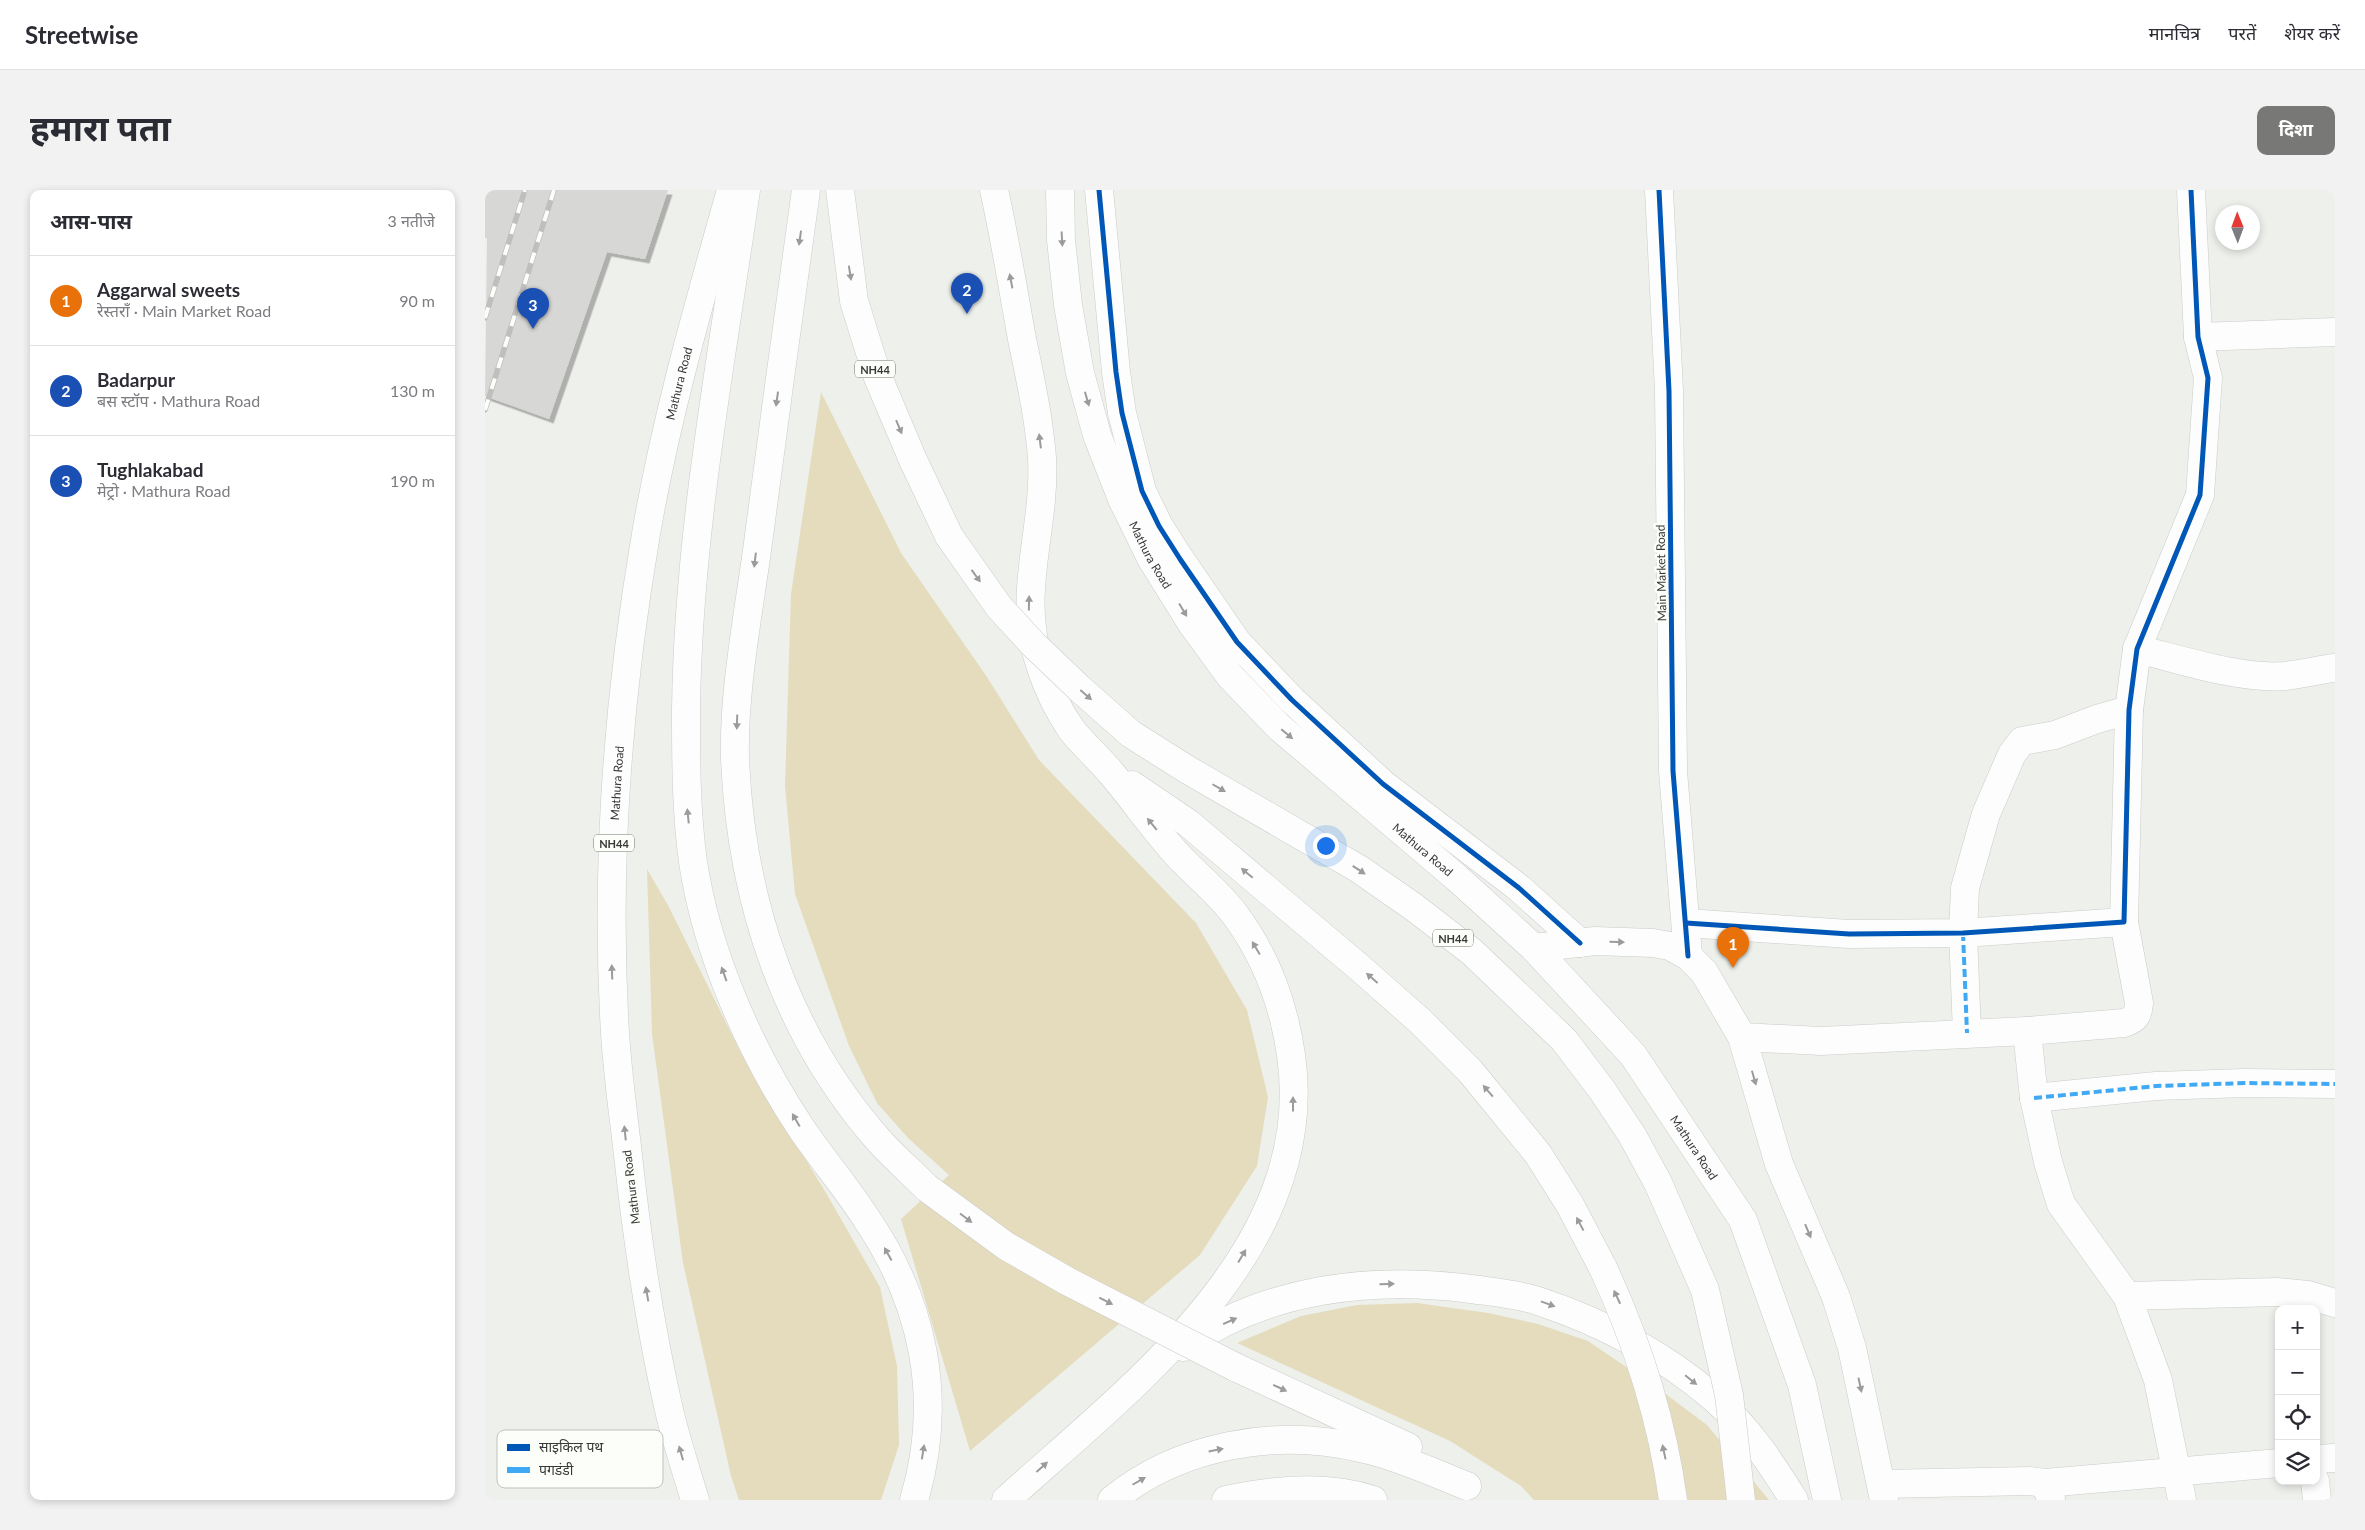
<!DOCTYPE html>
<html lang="hi">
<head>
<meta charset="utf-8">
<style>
  body { margin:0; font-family:Lato,"Noto Sans Devanagari",sans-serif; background:#f2f2f3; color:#2b2b33 }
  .controls { position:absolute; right:15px; bottom:15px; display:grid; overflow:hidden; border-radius:10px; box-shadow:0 2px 8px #0003 }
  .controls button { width:45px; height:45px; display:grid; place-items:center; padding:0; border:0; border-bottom:1px solid #e1e1e2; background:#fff; color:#2b2b33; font:25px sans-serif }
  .compass { position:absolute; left:1730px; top:15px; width:45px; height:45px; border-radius:50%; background:#fff; box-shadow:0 2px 8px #0003; rotate:359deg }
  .you { position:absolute; left:840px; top:655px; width:18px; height:18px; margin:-12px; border:4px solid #fff; border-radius:50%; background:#1a73e8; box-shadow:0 0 0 8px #1a73e833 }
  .badge { display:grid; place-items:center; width:32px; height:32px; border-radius:50%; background:#787976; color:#fff; font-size:16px; font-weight:700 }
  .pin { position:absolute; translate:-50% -41px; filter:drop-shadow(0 1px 2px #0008) }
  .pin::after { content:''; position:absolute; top:26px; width:18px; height:15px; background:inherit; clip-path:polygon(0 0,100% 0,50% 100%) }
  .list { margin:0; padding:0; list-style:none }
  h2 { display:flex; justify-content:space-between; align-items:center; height:65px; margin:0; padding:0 20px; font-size:21px }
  h2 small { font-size:16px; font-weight:400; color:#7c7c81 }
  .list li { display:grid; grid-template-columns:32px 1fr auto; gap:15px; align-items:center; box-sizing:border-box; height:90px; padding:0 20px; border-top:1px solid #e1e1e2 }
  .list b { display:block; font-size:19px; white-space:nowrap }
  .list p { margin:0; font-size:16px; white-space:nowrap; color:#7c7c81 }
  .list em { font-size:16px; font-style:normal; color:#7c7c81 }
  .icon { flex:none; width:28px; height:28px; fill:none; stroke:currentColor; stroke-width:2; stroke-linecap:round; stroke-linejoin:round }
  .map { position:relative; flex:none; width:1850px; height:1310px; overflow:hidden; border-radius:10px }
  header { display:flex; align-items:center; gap:30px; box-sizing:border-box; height:70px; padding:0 25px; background:#fff; border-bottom:1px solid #e1e1e2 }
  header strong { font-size:24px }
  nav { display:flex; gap:28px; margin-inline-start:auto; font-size:18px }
  .intro { display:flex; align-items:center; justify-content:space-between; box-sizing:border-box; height:120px; padding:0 30px }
  h1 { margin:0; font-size:35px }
  .button { padding:12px 22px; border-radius:10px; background:#787976; color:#fff; font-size:18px; font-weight:700 }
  main { display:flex; gap:30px; padding:0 30px }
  aside { flex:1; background:#fff; border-radius:10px; box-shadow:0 2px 8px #0003 }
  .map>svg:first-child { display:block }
  .green { fill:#e4dcbd }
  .building { fill:#d7d8d5; filter:url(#shadow) }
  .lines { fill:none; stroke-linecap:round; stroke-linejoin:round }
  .minor-casing { stroke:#cbccca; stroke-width:29 }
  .major-casing { stroke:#cbccca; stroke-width:29 }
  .highway-casing { stroke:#cbccca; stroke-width:29 }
  .minor { stroke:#fcfdfc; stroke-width:28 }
  .major { stroke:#fcfdfc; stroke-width:28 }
  .highway { stroke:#fcfdfc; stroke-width:28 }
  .rail-casing { stroke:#bfc0be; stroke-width:5.5 }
  .rail { stroke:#fcfef9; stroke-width:4; stroke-dasharray:11; stroke-linecap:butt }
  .major-bridge-casing { stroke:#cbccca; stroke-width:29; stroke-linecap:butt }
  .highway-bridge-casing { stroke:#cbccca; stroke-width:29; stroke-linecap:butt }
  .major-bridge { stroke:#fcfdfc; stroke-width:28 }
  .highway-bridge { stroke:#fcfdfc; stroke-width:28 }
  .quiet { stroke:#3fa9f5; stroke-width:4; stroke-dasharray:8 4; stroke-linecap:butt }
  .cycleway-casing { stroke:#fcfef9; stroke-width:8 }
  .cycleway { stroke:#0057b8; stroke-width:5 }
  .oneway { fill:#9a9b9a }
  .labels { text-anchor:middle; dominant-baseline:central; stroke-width:5; stroke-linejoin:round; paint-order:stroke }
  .shield { fill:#fcfef9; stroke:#737471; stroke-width:1 }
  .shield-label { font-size:11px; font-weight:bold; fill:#383937 }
  .street-label { font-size:12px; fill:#383937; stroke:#fcfef9 }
  .key { fill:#fcfef9; stroke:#c1c3bf; stroke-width:1 }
  .key-label { font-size:14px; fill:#383937 }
</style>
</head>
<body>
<header>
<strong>Streetwise</strong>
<nav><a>मानचित्र</a><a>परतें</a><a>शेयर करें</a></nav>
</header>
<div class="intro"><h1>हमारा पता</h1><a class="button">दिशा</a></div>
<main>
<aside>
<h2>आस-पास<small>3 नतीजे</small></h2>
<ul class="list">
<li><span class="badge" style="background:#e8710a">1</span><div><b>Aggarwal sweets</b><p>रेस्तराँ · Main Market Road</p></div><em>90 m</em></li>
<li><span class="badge" style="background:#1a4fb4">2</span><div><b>Badarpur</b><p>बस स्टॉप · Mathura Road</p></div><em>130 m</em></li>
<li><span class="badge" style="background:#1a4fb4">3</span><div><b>Tughlakabad</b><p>मेट्रो · Mathura Road</p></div><em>190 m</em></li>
</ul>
</aside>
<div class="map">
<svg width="1850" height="1310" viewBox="0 0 1850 1310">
  <defs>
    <filter id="shadow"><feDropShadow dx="4.5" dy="4.5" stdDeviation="0" flood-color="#0004"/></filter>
  </defs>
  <rect width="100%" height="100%" fill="#eef0ec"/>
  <!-- green -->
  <g class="green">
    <path d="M336,202L416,363L502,487L554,570L711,733L762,820L783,907L772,976L715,1065L485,1261L416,1029L464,985L424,949L392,913L364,856L310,704L300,596L306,404Z"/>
    <path d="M162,679L184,717L254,859L341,1003L395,1097L412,1176L414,1255L396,1310H254L246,1286L198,1073L167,844Z"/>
    <path d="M932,1113L1003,1123L1053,1134L1103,1151L1178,1202L1222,1235L1284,1310H1049L1036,1296L965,1251L752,1153L816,1126L872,1115Z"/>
  </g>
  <!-- building -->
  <path class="building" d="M0,0H183L160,69L122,62L64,229L0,206L2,48H0Z"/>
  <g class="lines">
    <!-- minor casing -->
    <g class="minor-casing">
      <g id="minor">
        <path d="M614,0L631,182L637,223L657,301L674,336L695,369L752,452L807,510L898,594L1034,698L1095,753"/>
        <path d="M1174,0L1184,201L1188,581L1203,766"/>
        <path d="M1713,147L1850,142"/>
        <path d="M1652,459C1694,469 1757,490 1800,486C1817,484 1834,480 1850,478"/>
        <path d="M1201,733L1364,744L1478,743L1639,732L1644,520L1652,459L1715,305L1723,188L1713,147L1706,0"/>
        <path d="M1049,758L1110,751L1168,753L1185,756L1203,766L1219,782L1257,847L1294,974L1351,1107L1367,1158L1399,1310"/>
        <path d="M1542,841L1549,908L1563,972L1576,1014L1642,1106L1673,1190L1697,1310"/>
        <path d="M1482,843L1478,743L1480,698L1501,624L1527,564L1537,551L1570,545L1612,529L1644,520"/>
        <path d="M1257,847L1336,851L1542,841L1639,833C1651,829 1653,825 1654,813L1639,732"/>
        <path d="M1549,908L1671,896L1760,893L1850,894"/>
        <path d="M1642,1106L1792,1102L1823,1105L1850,1113"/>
        <path d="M1831,1269L1850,1268"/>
        <path d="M1830,1291L1832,1310"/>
        <path d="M1560,1293L1794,1273"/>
        <path d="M1397,1294L1545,1291L1560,1293L1566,1309"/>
      </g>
    </g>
    <!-- major casing -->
    <g class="major-casing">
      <g id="major">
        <path d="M509,0C520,49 528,99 537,149C545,188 554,228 557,268C561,342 530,403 556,478C563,499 573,520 586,539C598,555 614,568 627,584C648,609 667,636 688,660C708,683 733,701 751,726C781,767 799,816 806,865C834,1058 647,1196 521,1310"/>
        <path id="s1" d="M575,0L576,50L583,115L595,183L612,245L637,309L666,368L707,434L745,486L794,537L972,688L1049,758L1148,865L1258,1030L1317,1195L1342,1310"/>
        <path d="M647,595L703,633L875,778L935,831L985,881L1053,964L1085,1015L1118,1078"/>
        <path d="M698,1157C781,1098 887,1086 986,1099C1008,1102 1032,1104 1053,1111C1117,1132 1179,1165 1230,1209C1263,1238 1286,1273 1309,1310"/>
      </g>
    </g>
    <!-- highway casing -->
    <g class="highway-casing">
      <g id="highway">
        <path d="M261,0C236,173 203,346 201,520C201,571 201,621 208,672C222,764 265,861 316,938C337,969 361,997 381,1028C439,1113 459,1210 429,1310"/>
        <path d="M321,0C305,118 288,235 273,353C264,421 248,501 250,569C256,711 301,847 397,954C411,969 427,983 442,998"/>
        <path d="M355,0L369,111L392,185L428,270L464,346"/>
        <path d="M750,1177L923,1257"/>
        <path id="s2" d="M210,1310C201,1280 191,1250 184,1220C166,1142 154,1062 145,983C140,936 133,890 130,843C120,677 133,507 161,344C181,227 214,114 246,0"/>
        <path d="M627,1310C694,1255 791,1238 875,1258C912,1266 947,1282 982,1296"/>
        <path d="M741,1310C787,1300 842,1294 888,1310"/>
      </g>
    </g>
    <!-- minor -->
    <use href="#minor" class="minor"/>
    <!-- major -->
    <use href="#major" class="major"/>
    <!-- highway -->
    <use href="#highway" class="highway"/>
    <!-- rail casing -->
    <g class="rail-casing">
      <g id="rail">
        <path d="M0,128L40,0"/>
        <path d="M0,220L69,0"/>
      </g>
    </g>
    <!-- rail -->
    <use href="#rail" class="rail"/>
    <!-- major-bridge casing -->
    <g class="major-bridge-casing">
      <path id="major-bridge" d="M1118,1078C1152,1151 1177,1229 1188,1310"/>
    </g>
    <!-- highway-bridge casing -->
    <g class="highway-bridge-casing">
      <g id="highway-bridge">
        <path d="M464,346L514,417L549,455L594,498L646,544L703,580L874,679L930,718L987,762L1079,850L1117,900L1147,945L1173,993L1220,1100L1244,1205L1256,1310"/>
        <path d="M442,998L521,1056L582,1091L750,1177"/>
      </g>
    </g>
    <!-- major-bridge -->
    <use href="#major-bridge" class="major-bridge"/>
    <!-- highway-bridge -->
    <use href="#highway-bridge" class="highway-bridge"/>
    <!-- quiet -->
    <g class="quiet">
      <path d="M1478,743L1482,843"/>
      <path d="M1549,908L1671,896L1760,893L1850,894"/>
    </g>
    <!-- cycleway casing -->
    <g class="cycleway-casing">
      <g id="cycleway">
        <path d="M614,0L631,182L637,223L657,301L674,336L695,369L752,452L807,510L898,594L1034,698L1095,753"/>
        <path d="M1174,0L1184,201L1188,581L1203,766"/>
        <path d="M1201,733L1364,744L1478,743L1639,732L1644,520L1652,459L1715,305L1723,188L1713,147L1706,0"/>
      </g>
    </g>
    <!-- cycleway -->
    <use href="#cycleway" class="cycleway"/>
  </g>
  <!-- one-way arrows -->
  <defs><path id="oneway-solid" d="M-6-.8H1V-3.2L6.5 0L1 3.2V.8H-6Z" transform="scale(1.25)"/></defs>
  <g class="oneway">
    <use href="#oneway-solid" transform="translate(315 48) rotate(98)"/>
    <use href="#oneway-solid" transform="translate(577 49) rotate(87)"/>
    <use href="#oneway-solid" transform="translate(365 83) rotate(81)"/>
    <use href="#oneway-solid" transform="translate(526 91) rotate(-101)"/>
    <use href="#oneway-solid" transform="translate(292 209) rotate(98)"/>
    <use href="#oneway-solid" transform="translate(602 209) rotate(74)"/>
    <use href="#oneway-solid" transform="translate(414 237) rotate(67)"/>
    <use href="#oneway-solid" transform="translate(555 251) rotate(-97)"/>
    <use href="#oneway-solid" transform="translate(270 370) rotate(97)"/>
    <use href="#oneway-solid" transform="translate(491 386) rotate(54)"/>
    <use href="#oneway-solid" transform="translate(544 413) rotate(-89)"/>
    <use href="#oneway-solid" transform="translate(698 420) rotate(59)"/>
    <use href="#oneway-solid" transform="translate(601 505) rotate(41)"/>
    <use href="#oneway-solid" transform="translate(252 532) rotate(92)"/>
    <use href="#oneway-solid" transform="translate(802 544) rotate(40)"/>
    <use href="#oneway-solid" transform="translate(734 598) rotate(30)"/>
    <use href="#oneway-solid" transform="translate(203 626) rotate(-96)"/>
    <use href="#oneway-solid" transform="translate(667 634) rotate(-129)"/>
    <use href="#oneway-solid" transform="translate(874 680) rotate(33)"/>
    <use href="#oneway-solid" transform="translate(762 683) rotate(-140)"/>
    <use href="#oneway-solid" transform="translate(1132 752) rotate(1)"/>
    <use href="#oneway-solid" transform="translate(771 758) rotate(-121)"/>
    <use href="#oneway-solid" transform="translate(127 782) rotate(-92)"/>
    <use href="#oneway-solid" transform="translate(239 784) rotate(-110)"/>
    <use href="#oneway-solid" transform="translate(887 788) rotate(-139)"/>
    <use href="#oneway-solid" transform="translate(1269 888) rotate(74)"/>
    <use href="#oneway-solid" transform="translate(1003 901) rotate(-131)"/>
    <use href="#oneway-solid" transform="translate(808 914) rotate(-90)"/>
    <use href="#oneway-solid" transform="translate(311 930) rotate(-120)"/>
    <use href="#oneway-solid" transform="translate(140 943) rotate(-96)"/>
    <use href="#oneway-solid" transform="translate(481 1028) rotate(37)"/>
    <use href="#oneway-solid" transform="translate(1095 1034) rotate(-118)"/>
    <use href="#oneway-solid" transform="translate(1323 1041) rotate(67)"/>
    <use href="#oneway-solid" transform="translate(403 1064) rotate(-119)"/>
    <use href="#oneway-solid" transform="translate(757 1066) rotate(-59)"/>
    <use href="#oneway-solid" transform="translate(902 1094) rotate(-2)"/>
    <use href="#oneway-solid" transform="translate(162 1104) rotate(-100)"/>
    <use href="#oneway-solid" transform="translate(1132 1107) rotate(-115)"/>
    <use href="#oneway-solid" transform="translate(621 1111) rotate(27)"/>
    <use href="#oneway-solid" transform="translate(1063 1114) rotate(20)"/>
    <use href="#oneway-solid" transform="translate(745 1131) rotate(-24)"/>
    <use href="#oneway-solid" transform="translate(1206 1190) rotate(39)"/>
    <use href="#oneway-solid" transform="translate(1375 1195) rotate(78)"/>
    <use href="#oneway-solid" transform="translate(795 1198) rotate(25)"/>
    <use href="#oneway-solid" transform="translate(731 1260) rotate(-11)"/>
    <use href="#oneway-solid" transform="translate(438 1262) rotate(-81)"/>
    <use href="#oneway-solid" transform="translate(1179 1262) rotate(-102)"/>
    <use href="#oneway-solid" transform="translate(196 1263) rotate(-106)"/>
    <use href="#oneway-solid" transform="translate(557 1277) rotate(-42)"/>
    <use href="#oneway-solid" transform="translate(654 1291) rotate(-30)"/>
  </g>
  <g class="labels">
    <!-- shield labels -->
    <g class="shield">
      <rect x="370" y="170.5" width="40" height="17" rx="4"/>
      <rect x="109" y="644.5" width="40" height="17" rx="4"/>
      <rect x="948" y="739.5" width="40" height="17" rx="4"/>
    </g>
    <g class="shield-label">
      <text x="390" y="179">NH44</text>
      <text x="129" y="653">NH44</text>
      <text x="968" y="748">NH44</text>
    </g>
    <!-- street labels -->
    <g class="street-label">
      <text stroke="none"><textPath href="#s2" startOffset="1130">Mathura Road</textPath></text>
      <text stroke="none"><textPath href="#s1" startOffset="380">Mathura Road</textPath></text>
      <text transform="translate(1176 383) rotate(-91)">Main Market Road</text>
      <text stroke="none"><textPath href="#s2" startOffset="725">Mathura Road</textPath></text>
      <text stroke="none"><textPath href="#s1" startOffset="785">Mathura Road</textPath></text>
      <text stroke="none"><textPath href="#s1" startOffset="1190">Mathura Road</textPath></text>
      <text transform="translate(146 997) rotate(-97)">Mathura Road</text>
    </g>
  </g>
  <!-- legend -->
  <rect x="12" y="1240" width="166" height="58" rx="8" class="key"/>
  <rect x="22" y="1254" width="23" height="7" fill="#0057b8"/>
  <rect x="22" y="1277" width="23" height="6" fill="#3fa9f5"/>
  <g class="key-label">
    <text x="54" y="1262">साइकिल पथ</text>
    <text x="54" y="1285">पगडंडी</text>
  </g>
</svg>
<div class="controls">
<button>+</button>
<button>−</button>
<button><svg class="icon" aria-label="locate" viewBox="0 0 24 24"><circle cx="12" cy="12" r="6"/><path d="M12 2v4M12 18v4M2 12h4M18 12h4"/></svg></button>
<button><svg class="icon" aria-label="layers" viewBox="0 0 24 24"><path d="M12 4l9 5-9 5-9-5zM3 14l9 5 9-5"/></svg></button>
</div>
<svg class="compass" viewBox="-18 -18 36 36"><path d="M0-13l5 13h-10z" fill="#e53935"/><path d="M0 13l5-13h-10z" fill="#7c7c81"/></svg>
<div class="you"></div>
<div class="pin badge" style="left:1248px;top:778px;background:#e8710a">1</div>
<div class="pin badge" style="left:482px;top:124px;background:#1a4fb4">2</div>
<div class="pin badge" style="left:48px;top:139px;background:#1a4fb4">3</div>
</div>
</main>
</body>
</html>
